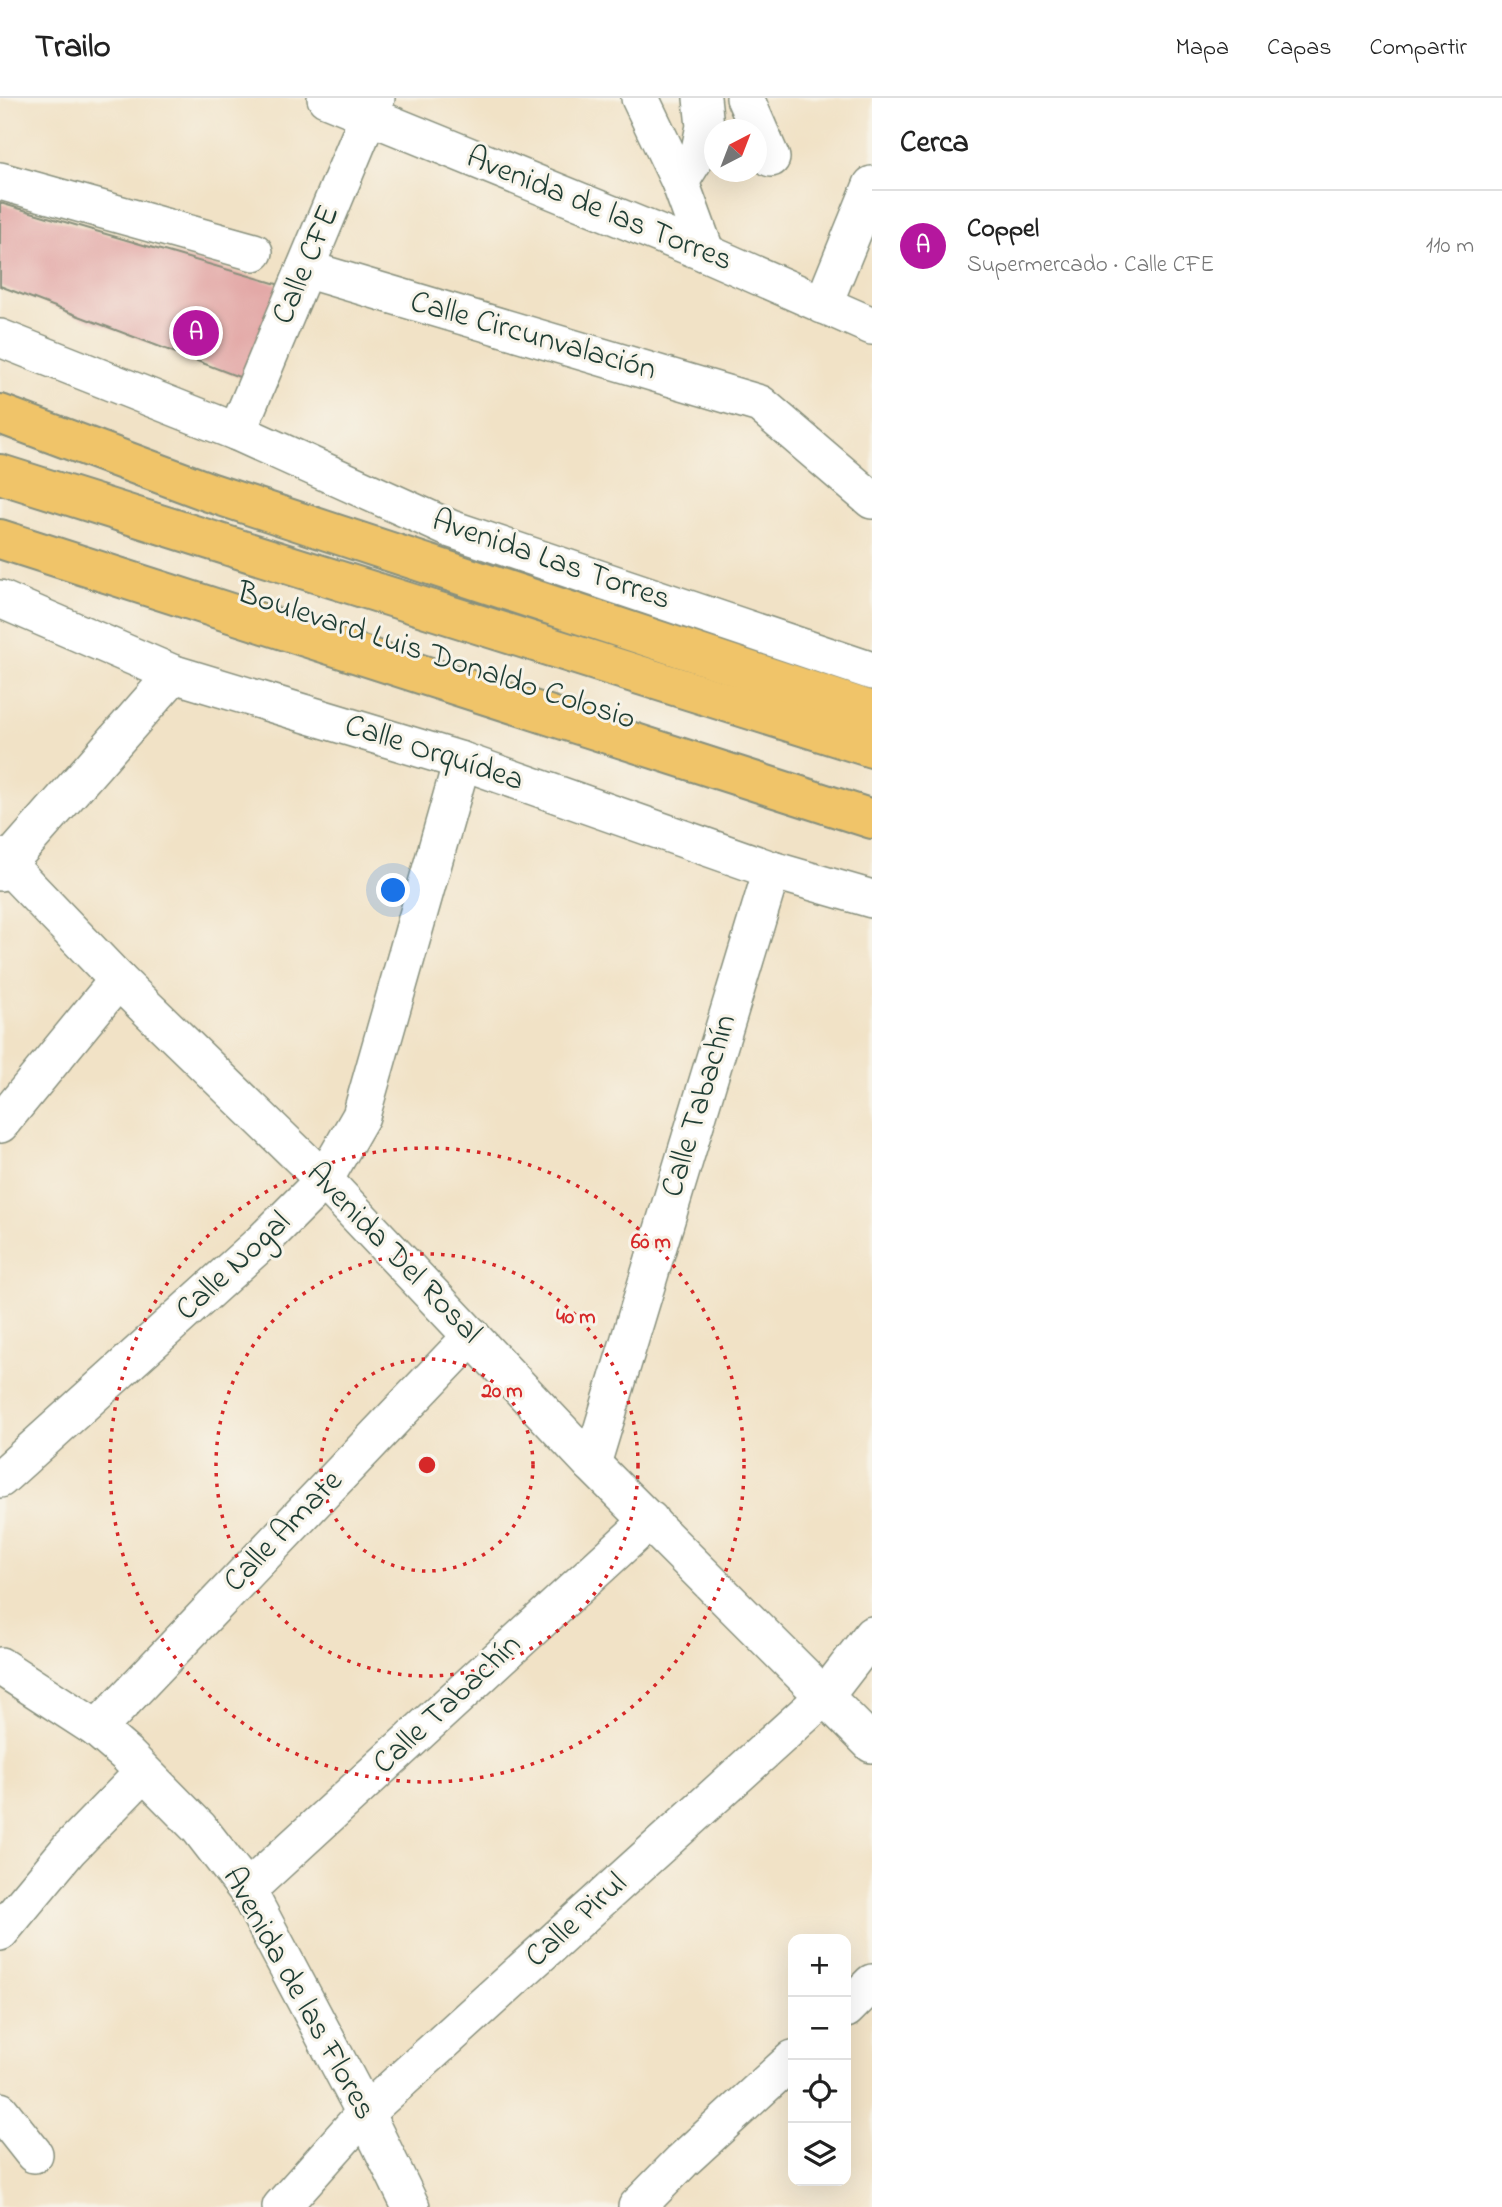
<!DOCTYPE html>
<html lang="es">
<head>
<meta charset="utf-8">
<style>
  body { margin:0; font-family:"Indie Flower",sans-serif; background:#f2f2f2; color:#222 }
  .controls { position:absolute; right:21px; bottom:21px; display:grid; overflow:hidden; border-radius:14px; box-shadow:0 7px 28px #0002 }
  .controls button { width:63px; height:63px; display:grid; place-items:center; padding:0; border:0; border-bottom:2px solid #e0e0e0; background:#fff; color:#222; font:35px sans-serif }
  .compass { position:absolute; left:704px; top:21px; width:63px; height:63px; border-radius:50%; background:#fff; box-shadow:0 7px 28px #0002; rotate:42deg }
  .you { position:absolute; left:394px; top:793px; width:24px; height:24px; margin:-18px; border:5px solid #fff; border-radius:50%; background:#1a73e8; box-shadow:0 0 0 10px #1a73e833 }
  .badge { display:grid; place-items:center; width:46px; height:46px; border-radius:50%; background:#b5179e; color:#fff; font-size:23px; font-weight:700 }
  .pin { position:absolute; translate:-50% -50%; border:4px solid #fff; box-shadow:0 2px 7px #0006 }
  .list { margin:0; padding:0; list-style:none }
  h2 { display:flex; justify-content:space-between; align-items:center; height:91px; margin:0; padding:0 28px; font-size:30px }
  h2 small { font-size:23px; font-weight:400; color:#767676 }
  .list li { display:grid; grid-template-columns:46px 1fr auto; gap:21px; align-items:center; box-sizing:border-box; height:112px; padding:0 28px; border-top:2px solid #e0e0e0 }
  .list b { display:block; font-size:26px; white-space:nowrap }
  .list p { margin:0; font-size:23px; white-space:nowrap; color:#767676 }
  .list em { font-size:23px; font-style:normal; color:#767676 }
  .icon { flex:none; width:38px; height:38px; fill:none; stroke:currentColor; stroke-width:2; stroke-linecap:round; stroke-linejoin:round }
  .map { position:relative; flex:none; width:872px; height:2109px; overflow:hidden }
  header { display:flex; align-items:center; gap:42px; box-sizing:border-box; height:98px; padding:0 35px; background:#fff; border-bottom:2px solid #e0e0e0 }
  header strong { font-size:33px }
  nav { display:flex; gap:38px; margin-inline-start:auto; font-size:24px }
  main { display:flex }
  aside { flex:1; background:#fff }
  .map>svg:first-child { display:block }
  .building { fill:#e3a9a7 }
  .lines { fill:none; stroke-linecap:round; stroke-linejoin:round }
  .minor-casing { stroke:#88907d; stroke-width:40 }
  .highway-casing { stroke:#88907d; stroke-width:42 }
  .minor { stroke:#fff; stroke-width:37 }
  .highway { stroke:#f0c469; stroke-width:38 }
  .ring { fill:none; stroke:#d62828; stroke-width:3.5; stroke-dasharray:3.5 7 }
  .labels { text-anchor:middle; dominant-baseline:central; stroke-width:6; stroke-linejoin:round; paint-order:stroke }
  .street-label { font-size:32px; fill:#1f3d34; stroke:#f7f3e8 }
  .centre { fill:#d62828; stroke:#f7f3e8; stroke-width:3.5 }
  .ring-label { font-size:21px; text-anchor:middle; font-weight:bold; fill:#d62828; stroke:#f7f3e8; stroke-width:6; stroke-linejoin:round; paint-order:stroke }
</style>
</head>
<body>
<header>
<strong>Trailo</strong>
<nav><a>Mapa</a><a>Capas</a><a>Compartir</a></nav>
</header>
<main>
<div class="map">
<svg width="872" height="2109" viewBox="0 0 872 2109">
  <rect width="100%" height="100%" fill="#f7f3e8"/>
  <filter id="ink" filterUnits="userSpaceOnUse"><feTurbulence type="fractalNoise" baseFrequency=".0143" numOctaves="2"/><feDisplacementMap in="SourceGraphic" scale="14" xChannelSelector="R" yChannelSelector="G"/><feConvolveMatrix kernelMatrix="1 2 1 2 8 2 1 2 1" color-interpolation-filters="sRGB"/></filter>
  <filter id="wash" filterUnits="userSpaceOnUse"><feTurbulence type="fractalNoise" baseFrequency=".00686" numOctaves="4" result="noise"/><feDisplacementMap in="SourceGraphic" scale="28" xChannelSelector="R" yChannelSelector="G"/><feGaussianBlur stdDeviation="1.57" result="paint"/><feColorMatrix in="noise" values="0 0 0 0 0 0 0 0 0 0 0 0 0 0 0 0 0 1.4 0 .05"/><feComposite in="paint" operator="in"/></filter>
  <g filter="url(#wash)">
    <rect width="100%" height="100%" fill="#f1e2c6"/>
    <g id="blocks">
      <!-- building -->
      <path class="building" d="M0,105L287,189L247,282L0,188Z"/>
    </g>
  </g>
  <g filter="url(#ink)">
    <use href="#blocks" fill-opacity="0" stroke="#88907d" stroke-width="2"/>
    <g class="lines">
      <!-- minor casing -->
      <g class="minor-casing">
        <g id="minor">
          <path d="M326,0L706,155L872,228"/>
          <path d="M640,0L680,84L706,155"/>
          <path d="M745,0L771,60"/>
          <path d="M0,83L254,154"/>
          <path d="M680,84L700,52L705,28L702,0"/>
          <path d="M305,171L760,306L872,402"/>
          <path d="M823,207L872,87"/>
          <path d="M0,240L237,334L451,431L872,573"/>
          <path d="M237,334L376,0"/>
          <path d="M0,501L174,576L462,663L772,772L872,801"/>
          <path d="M0,759L118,882L324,1082L592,1366L872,1646"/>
          <path d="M0,774L174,576"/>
          <path d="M0,1026L118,882"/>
          <path d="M592,1366L772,772"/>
          <path d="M0,1381L262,1144L324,1082L361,1018L462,663"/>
          <path d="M0,1568L97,1631L126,1656L199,1730L247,1792L365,2015L411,2109"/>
          <path d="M97,1631L472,1238"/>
          <path d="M247,1792L650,1422"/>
          <path d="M0,1834L69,1751L143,1675"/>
          <path d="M846,1911L872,1885"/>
          <path d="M0,2013L34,2056"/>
          <path d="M281,2109L365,2015L825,1598L872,1537"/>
          <path d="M637,2109L682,2063L793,1961"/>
        </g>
      </g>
      <!-- highway casing -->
      <g class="highway-casing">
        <g id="highway">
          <path d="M0,316L209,394L872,613"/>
          <path d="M0,376L872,650"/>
          <path d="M0,441L872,721"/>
        </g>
      </g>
      <!-- minor -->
      <use href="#minor" class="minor"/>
      <!-- highway -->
      <use href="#highway" class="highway"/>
    </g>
  </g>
  <!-- distance rings -->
  <g class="ring">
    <circle cx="427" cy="1367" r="106"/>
    <circle cx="427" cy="1367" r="211"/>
    <circle cx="427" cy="1367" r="317"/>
  </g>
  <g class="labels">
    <!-- street labels -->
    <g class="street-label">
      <text transform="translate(599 112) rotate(22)">Avenida de las Torres</text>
      <text transform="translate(307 167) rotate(-67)">Calle CFE</text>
      <text transform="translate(533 239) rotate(16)">Calle Circunvalación</text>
      <text transform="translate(551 463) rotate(19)">Avenida Las Torres</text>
      <text transform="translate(436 559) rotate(18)">Boulevard Luis Donaldo Colosio</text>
      <text transform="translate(434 656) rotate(18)">Calle Orquídea</text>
      <text transform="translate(700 1008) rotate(-73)">Calle Tabachín</text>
      <text transform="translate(393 1156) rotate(46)">Avenida Del Rosal</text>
      <text transform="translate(234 1169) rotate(-43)">Calle Nogal</text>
      <text transform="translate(284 1434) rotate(-46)">Calle Amate</text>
      <text transform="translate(448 1607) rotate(-43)">Calle Tabachín</text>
      <text transform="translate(577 1823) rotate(-42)">Calle Pirul</text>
      <text transform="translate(298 1896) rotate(61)">Avenida de las Flores</text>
    </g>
  </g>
  <circle cx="427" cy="1367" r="10" class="centre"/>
  <g class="ring-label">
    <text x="651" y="1150">60 m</text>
    <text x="576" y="1225">40 m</text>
    <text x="502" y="1299">20 m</text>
  </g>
</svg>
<div class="controls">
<button>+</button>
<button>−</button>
<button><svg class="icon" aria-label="locate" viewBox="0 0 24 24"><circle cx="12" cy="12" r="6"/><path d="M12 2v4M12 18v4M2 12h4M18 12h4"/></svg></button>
<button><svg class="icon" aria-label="layers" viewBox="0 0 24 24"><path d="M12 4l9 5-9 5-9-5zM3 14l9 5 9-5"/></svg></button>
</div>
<svg class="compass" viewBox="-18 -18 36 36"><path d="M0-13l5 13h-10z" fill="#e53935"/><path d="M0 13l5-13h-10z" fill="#767676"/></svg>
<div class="you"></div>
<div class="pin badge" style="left:196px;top:235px">A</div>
</div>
<aside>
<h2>Cerca<small></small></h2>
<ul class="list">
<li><span class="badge">A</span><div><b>Coppel</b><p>Supermercado · Calle CFE</p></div><em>110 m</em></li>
</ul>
</aside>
</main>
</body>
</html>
